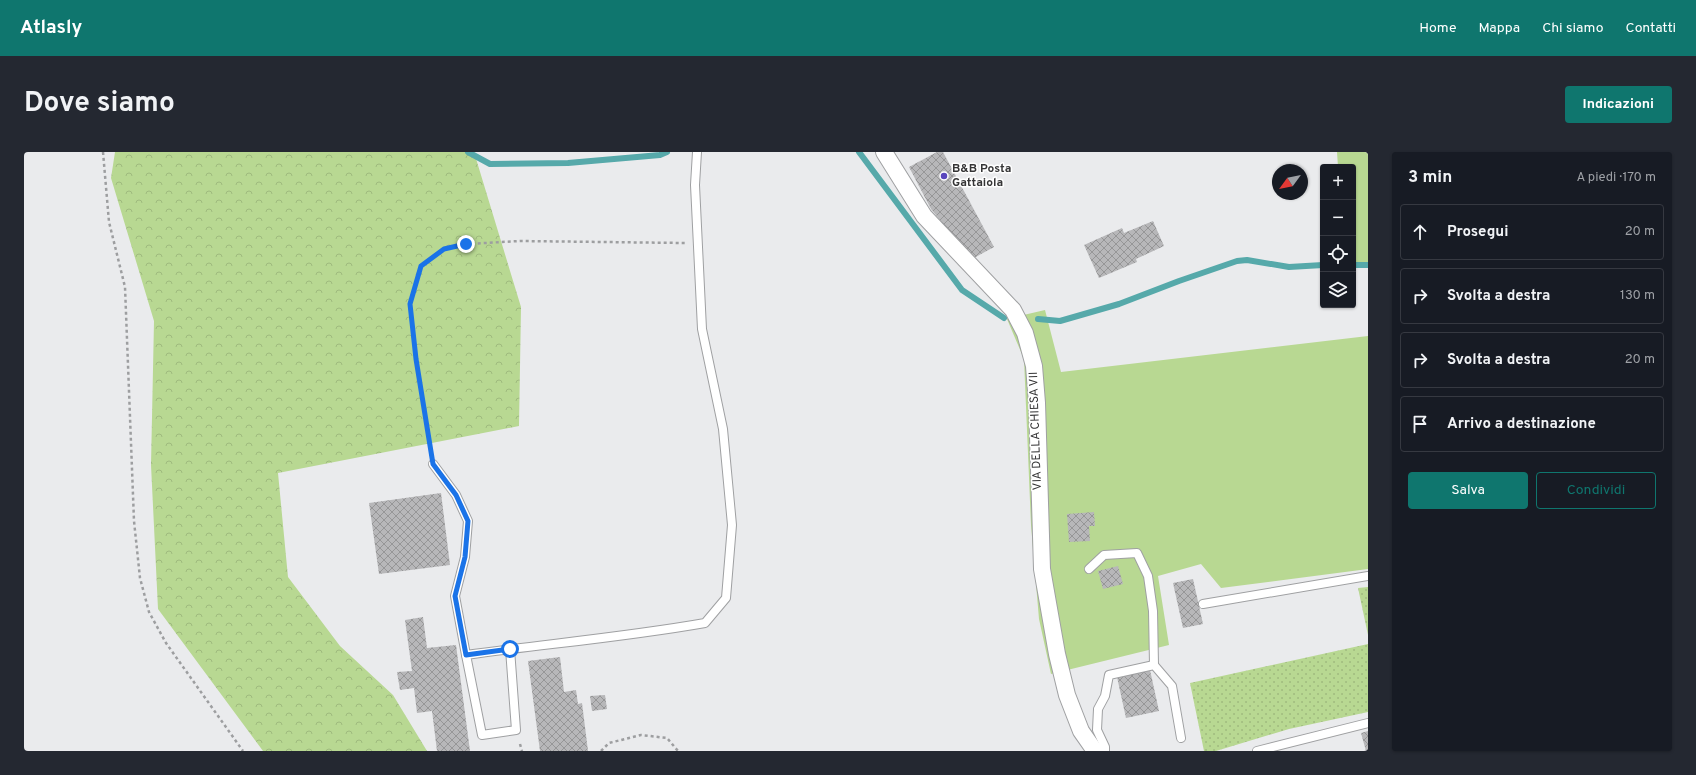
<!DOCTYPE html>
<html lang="it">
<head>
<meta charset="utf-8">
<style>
  body { margin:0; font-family:Overpass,sans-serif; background:#242831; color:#f1f3f6 }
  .controls { position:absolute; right:12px; top:12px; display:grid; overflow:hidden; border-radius:4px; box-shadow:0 1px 3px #0004 }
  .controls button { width:36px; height:36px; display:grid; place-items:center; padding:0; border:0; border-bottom:1px solid #363941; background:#171b24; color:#f1f3f6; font:20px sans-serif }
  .compass { position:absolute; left:1248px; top:12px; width:36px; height:36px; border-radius:50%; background:#171b24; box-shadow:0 1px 3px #0004; rotate:237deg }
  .stop { position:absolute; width:12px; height:12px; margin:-9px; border:3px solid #1a73e8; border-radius:50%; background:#fff }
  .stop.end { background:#1a73e8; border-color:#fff; box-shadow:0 1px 4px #0008 }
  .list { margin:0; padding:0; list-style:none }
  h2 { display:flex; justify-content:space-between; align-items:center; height:52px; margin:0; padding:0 16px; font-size:17px }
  h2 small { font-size:13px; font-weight:400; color:#9ea1a6 }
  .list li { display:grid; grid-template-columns:26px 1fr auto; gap:12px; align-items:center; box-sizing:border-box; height:56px; margin:0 8px 8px; padding:0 8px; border:1px solid #363941; border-radius:4px }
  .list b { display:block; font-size:15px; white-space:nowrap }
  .list em { font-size:13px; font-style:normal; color:#9ea1a6 }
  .actions { display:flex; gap:8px; padding:12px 16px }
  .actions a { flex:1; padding:9px 0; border:1px solid #0f766e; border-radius:4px; text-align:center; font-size:14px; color:#0f766e }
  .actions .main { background:#0f766e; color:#fff }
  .icon { flex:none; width:22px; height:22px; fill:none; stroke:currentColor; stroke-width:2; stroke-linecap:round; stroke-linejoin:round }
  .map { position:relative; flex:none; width:1344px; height:599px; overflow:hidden; border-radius:4px }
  header { display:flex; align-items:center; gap:24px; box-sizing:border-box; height:56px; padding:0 20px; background:#0f766e; color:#fff }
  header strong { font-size:19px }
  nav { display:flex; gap:22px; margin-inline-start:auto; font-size:14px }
  .intro { display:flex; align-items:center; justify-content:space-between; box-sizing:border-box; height:96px; padding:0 24px }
  h1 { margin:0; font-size:28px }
  .button { padding:10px 18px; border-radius:4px; background:#0f766e; color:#fff; font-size:14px; font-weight:700 }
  main { display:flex; gap:24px; padding:0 24px }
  aside { flex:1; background:#171b24; border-radius:4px; box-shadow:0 1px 3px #0004 }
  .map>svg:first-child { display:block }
  .green { fill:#b8d892 }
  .forest { fill:url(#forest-crowns) }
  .garden { fill:url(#garden-dots) }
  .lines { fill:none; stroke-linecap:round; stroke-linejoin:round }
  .stream { stroke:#56a9aa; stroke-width:6 }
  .building { fill:url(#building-cross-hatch) }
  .lane-casing { stroke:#9fa0a2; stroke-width:10 }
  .street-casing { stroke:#9fa0a2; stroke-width:18 }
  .path { stroke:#9d9ea0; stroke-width:2.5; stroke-dasharray:3 3; stroke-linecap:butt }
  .lane { stroke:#fff; stroke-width:8 }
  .street { stroke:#fff; stroke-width:16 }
  .route { stroke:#1a73e8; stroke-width:5 }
  .poi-dot { fill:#5945bd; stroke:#fff; stroke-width:1.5 }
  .labels { text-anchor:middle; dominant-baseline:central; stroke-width:3; stroke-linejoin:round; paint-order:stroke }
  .poi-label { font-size:12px; font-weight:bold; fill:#353536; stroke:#fff; text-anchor:start }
  .street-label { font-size:12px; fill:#353536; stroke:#fff }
</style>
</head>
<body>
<header>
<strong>Atlasly</strong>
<nav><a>Home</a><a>Mappa</a><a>Chi siamo</a><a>Contatti</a></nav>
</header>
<div class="intro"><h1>Dove siamo</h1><a class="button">Indicazioni</a></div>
<main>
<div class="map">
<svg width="1344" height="599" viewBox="0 0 1344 599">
  <defs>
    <pattern id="forest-crowns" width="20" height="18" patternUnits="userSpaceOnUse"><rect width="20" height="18" fill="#b8d892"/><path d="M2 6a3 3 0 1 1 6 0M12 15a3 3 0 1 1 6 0" fill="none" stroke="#9fba7e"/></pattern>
    <pattern id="garden-dots" width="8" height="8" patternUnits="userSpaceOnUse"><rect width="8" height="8" fill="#b8d892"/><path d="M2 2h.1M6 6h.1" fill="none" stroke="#9fba7e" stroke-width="1.8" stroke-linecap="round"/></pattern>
    <pattern id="building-cross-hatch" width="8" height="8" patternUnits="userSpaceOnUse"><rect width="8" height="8" fill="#b7b7b9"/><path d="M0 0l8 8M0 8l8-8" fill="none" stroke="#969697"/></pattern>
  </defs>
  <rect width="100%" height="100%" fill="#eaebed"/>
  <!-- green -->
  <g class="green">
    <path d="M1313,0H1344V111L1329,113V15H1314Z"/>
    <path d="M1021,158L1037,220L1344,184V417L1197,436L1177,412L1134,424L1145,493L1027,522L1015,467L1007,373L1000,207L983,167Z"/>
  </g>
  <!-- forest -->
  <path class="forest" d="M91,0H450L497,155L495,274L254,321L264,425L316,494L369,543L403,599H239L134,457L127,313L130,169L87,26Z"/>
  <!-- garden -->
  <g class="garden">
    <path d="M1344,435V483L1334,436Z"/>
    <path d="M1344,492V560L1265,577L1192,599H1180L1166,531Z"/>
  </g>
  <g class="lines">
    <!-- stream -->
    <g class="stream">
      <path d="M444,0L466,12L544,11L636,3L643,0"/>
      <path d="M835,0L938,138L980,166"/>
      <path d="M1329,113H1344"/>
      <path d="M1014,167L1036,169L1095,152L1155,129L1213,109L1223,108L1265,115L1299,113"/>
    </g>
  </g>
  <!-- building -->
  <g class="building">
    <path d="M913,0H919L970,95L948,107L907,57L885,15Z"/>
    <path d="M1129,69L1140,94L1112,107L1113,110L1075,126L1060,93L1098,76L1100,81Z"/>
    <path d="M417,341L426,413L355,422L345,351Z"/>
    <path d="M1070,360L1071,374H1065L1066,389L1045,390L1043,362Z"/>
    <path d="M1094,414L1099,432L1079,437L1074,419Z"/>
    <path d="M1169,427L1179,472L1159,476L1149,431Z"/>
    <path d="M399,465L403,496L432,493L446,599H413L408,559L393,561L390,536L376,538L373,520L388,519L381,468Z"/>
    <path d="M536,505L540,540L552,538L554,552L558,551L564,599H516L504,509Z"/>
    <path d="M1126,518L1135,559L1102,566L1093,525Z"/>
    <path d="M581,543L583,557L568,559L566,544Z"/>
    <path d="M1344,579V599H1342L1337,581Z"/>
  </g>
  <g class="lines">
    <!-- lane casing -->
    <g class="lane-casing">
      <g id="lane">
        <path d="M409,312L432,343L444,369L441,405L431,444L442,503"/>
        <path d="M1065,417L1080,403L1113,401L1124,424L1129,459L1130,513"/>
        <path d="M1179,452L1344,424"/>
        <path d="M486,497L492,578L458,583L442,503C521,492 602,485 681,471L702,446L708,373L699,277L678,177L671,33L673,0"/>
        <path d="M1081,599V595L1073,578L1074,557L1081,544L1085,523L1130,513L1148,534L1157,586"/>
        <path d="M1233,599L1344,571"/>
      </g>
    </g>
    <!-- street casing -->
    <g class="street-casing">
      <path id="street" d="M860,0L900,64L989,158L1001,181L1010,214L1013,251L1018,417L1033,502L1043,543L1057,579L1071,599"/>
    </g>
    <!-- path -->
    <g class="path">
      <path d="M79,0L85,70L101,135L110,369L116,426L125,460L142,491L219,599"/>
      <path d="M407,300L392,207L386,152L397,114L420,97L443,92L496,89L661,91"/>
      <path d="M496,592L498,599"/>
      <path d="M577,599L585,591L617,583L643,586L654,599"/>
    </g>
    <!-- lane -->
    <use href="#lane" class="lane"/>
    <!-- street -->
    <use href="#street" class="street"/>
  </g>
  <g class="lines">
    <!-- route -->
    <path class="route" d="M442,92L420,97L397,114L386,152L392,207L409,312L432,343L444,369L441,405L431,444L442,503L486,497"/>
  </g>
  <!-- markers -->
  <circle class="poi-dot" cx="920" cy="24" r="4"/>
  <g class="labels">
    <!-- poi labels -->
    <g class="poi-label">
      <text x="928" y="17">B&amp;B Posta<tspan x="928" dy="14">Gattaiola</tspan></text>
    </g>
    <!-- street labels -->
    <g class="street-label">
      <text transform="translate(1012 279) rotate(-92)">VIA DELLA CHIESA VII</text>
    </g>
  </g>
</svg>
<div class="controls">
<button>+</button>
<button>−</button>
<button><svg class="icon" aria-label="locate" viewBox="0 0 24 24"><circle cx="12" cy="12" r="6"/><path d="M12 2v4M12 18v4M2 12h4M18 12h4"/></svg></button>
<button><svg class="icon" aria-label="layers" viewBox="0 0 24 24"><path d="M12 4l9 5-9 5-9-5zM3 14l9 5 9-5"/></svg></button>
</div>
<svg class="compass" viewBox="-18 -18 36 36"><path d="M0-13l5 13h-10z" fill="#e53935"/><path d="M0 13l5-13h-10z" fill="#9ea1a6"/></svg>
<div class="stop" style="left:486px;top:497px"></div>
<div class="stop end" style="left:442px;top:92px"></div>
</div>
<aside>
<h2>3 min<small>A piedi · 170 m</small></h2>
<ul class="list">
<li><svg class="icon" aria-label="ahead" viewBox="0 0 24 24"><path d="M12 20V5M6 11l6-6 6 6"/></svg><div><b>Prosegui</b></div><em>20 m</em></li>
<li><svg class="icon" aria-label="right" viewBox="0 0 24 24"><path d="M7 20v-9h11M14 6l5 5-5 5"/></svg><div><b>Svolta a destra</b></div><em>130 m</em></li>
<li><svg class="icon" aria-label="right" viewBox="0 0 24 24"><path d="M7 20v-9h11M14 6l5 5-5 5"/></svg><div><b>Svolta a destra</b></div><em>20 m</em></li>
<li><svg class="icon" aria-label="arrive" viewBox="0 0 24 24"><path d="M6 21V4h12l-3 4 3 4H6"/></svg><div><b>Arrivo a destinazione</b></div></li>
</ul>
<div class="actions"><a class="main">Salva</a><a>Condividi</a></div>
</aside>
</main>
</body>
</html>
